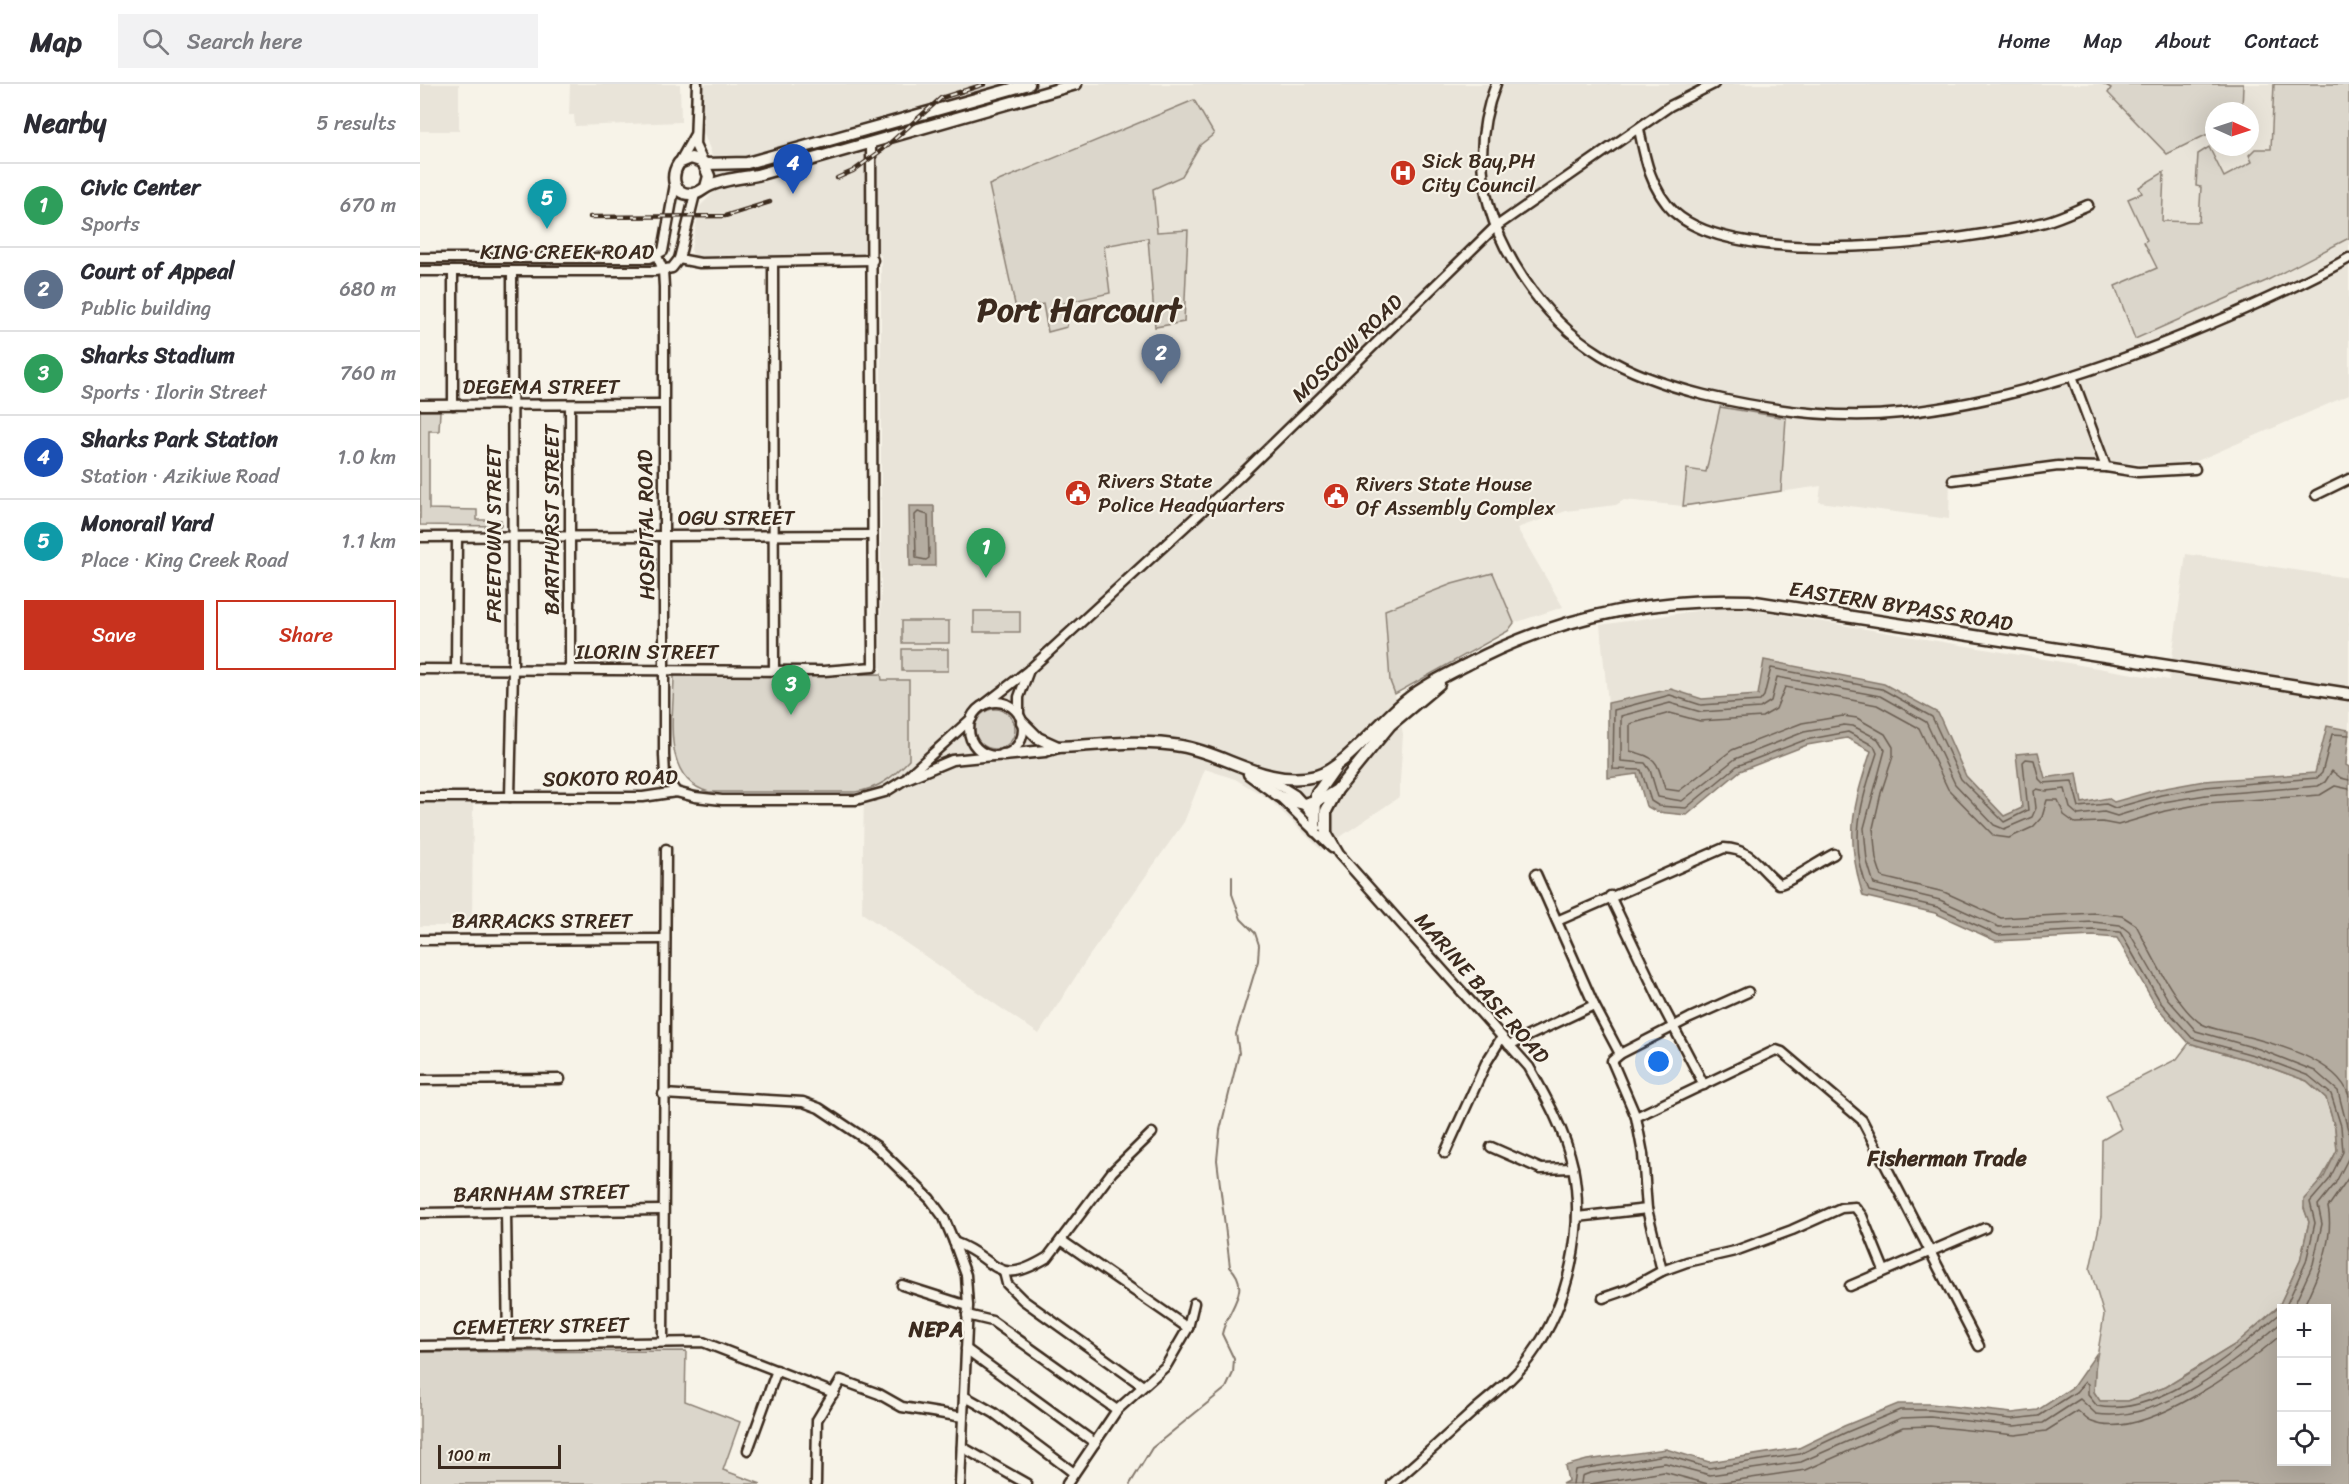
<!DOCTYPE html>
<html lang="en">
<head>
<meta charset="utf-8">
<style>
  body { margin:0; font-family:Sriracha,sans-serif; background:#f2f2f3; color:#2b2b33 }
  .controls { position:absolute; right:18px; bottom:18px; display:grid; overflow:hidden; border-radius:0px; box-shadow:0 6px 24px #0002 }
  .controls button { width:54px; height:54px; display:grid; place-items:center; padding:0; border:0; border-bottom:2px solid #e1e1e2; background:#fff; color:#2b2b33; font:30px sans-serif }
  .compass { position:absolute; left:1785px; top:18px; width:54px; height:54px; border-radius:50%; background:#fff; box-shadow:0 6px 24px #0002; rotate:93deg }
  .scale { position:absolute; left:18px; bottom:15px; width:123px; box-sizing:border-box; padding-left:6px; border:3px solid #3b2a1e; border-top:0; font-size:16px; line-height:21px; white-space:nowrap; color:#3b2a1e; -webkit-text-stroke:4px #f7f3e8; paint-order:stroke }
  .you { position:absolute; left:1239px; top:978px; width:21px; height:21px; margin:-15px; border:4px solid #fff; border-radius:50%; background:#1a73e8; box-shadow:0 0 0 9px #1a73e833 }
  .badge { display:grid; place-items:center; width:39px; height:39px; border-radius:50%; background:#c8321e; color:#fff; font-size:20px; font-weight:700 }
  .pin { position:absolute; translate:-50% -50px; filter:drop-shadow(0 2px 3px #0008) }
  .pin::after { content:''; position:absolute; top:32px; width:21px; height:18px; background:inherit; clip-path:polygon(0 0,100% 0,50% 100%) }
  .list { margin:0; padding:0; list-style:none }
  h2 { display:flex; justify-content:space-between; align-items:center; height:78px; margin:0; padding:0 24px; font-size:26px }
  h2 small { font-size:20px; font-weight:400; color:#7c7c81 }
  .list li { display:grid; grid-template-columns:39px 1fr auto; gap:18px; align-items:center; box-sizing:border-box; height:84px; padding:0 24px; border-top:2px solid #e1e1e2 }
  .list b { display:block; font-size:22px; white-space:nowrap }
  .list p { margin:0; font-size:20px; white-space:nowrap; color:#7c7c81 }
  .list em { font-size:20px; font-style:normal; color:#7c7c81 }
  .actions { display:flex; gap:12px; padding:18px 24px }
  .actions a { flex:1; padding:14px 0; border:2px solid #c8321e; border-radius:0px; text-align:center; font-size:21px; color:#c8321e }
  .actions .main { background:#c8321e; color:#fff }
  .icon { flex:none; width:33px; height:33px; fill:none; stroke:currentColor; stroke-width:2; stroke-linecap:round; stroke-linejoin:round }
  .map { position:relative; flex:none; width:1929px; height:1400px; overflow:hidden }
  header { display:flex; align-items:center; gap:36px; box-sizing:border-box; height:84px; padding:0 30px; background:#fff; border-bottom:2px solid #e1e1e2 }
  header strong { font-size:28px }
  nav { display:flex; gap:33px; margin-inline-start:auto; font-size:21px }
  .search { width:420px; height:54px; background:#f2f2f3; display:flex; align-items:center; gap:15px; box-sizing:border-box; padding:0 21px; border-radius:0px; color:#7c7c81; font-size:22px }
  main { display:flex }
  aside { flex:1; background:#fff }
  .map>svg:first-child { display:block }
  .built { fill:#e9e4d9; fill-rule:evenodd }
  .green { fill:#dbd6cb; stroke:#8b8074; stroke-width:1.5 }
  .water { fill:#b4aca0; stroke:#84786c; stroke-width:1.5; fill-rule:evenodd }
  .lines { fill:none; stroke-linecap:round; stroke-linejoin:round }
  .shore { stroke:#6b5e52; stroke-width:1.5 }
  .stream { stroke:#84786c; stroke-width:2 }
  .minor-casing { stroke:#3b2a1e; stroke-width:13 }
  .major-casing { stroke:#3b2a1e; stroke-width:15 }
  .minor { stroke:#f7f3e8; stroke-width:8 }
  .major { stroke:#f7f3e8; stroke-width:10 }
  .rail-casing { stroke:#3b2a1e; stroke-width:4.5 }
  .rail { stroke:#f7f3e8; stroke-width:2; stroke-dasharray:7; stroke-linecap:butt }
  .labels { text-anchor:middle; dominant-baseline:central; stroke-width:4.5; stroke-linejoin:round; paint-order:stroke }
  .poi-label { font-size:21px; fill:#3b2a1e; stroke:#f7f3e8; text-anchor:start }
  .street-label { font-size:21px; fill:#3b2a1e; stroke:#f7f3e8 }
  .neighbourhood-label { font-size:22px; font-weight:bold; fill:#3b2a1e; stroke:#f7f3e8 }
  .town-label { font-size:33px; font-weight:bold; fill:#3b2a1e; stroke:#f7f3e8 }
</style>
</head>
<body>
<header>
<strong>Map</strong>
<div class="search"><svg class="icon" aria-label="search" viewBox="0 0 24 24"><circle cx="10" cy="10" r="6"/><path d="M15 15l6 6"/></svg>Search here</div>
<nav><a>Home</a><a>Map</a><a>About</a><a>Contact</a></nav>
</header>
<main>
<aside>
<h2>Nearby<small>5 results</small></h2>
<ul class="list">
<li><span class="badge" style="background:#2e9e5b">1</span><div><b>Civic Center</b><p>Sports</p></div><em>670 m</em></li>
<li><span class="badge" style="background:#5c6f8a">2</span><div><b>Court of Appeal</b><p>Public building</p></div><em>680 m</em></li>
<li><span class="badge" style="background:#2e9e5b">3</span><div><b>Sharks Stadium</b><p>Sports · Ilorin Street</p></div><em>760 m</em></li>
<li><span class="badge" style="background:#1a4fb4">4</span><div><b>Sharks Park Station</b><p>Station · Azikiwe Road</p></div><em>1.0 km</em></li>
<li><span class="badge" style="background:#0f9aa8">5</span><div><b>Monorail Yard</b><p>Place · King Creek Road</p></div><em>1.1 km</em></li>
</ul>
<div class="actions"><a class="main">Save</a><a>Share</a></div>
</aside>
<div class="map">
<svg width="1929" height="1400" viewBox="0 0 1929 1400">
  <rect width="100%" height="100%" fill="#f7f3e8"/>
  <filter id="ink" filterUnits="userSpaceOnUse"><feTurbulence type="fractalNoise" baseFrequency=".0167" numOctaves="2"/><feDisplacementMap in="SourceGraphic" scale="12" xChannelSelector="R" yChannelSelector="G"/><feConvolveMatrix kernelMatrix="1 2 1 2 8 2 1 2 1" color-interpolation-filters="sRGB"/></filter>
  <g filter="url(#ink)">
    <!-- built -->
    <g class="built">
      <rect x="0" y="0" width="39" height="47"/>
      <path d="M150,0H260L261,38L155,42L154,31H149Z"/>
      <path d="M283,0H1929V311L1777,377L1743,380L1643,378L1530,393L1529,435L1399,418L1401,402L1263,422L1204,416L1196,421L1146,427L1097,444L1143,523L1094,539L1088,547L975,610L983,650L979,713L901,766L849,715L815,695L785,685L764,738L667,875L619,950L442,829L444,707L452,705L488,596H461V171L363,175L280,174L273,171L271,165L280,122L293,109L295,94L291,68L283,48ZM1794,27H1830V63H1794Z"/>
      <path d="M1766,470L1929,494V646L1907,642L1896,689L1784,697L1740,705L1694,718L1688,714L1662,719L1596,671L1602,724L1584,732L1546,692L1518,629L1344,576L1339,611L1282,615L1251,605L1188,619L1180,541L1310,522L1749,596Z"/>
      <path d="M0,720H53L52,842H0Z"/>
    </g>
    <!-- green -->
    <g class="green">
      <path d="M1684,0H1823L1822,27H1794V47L1747,70L1688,9L1691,4Z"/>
      <path d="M1854,0H1929V154L1846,197L1715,255L1695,202L1737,184L1724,158L1727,156L1708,115L1722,109L1719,103L1744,88L1742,137L1779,138L1781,103L1776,102L1778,70L1789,63L1804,93L1832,78L1829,71L1835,65H1851Z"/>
      <path d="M774,16L794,50L780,61L762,92L733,105L737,148L768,146L764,238L735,243L728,154L684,162L690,209L644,219L647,243L628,248L623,220L596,225L569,101Z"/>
      <path d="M1300,323L1366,334L1361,407L1263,422L1267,385L1286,388Z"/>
      <path d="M0,327H20L19,347H9V425L57,426V436H81V442L0,441Z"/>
      <path d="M1073,489L1094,539L1088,547L975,610L970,597L965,526L1032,500Z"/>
      <rect x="554" y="527" width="46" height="21"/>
      <rect x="482" y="537" width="47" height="22"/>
      <rect x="482" y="565" width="46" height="22"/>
      <path d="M461,590L462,596H489V676C473,693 459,705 435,708H289C240,695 254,630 254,591Z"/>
      <circle cx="575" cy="645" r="20"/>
      <path d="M1769,959L1835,978L1887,997L1906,1014L1915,1044L1917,1067L1884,1124L1889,1138L1880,1177L1859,1222L1816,1260L1746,1303L1708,1317H1680L1674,1308L1675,1285L1684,1231L1670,1185L1681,1133L1682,1056L1701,1045L1686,1011L1757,975Z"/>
      <path d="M266,1267L265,1317L320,1338L303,1386L341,1400H0V1268Z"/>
    </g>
    <!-- water -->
    <g class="water">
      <path d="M489,422H514L515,482H490Z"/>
      <path d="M1344,576L1464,600L1518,629L1546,692L1584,732L1602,724L1596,670L1618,668L1625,694L1657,689L1662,719L1688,714L1694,718L1740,705L1784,697L1895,689L1907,642L1929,646L1926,681L1929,683V1400H1142L1148,1397L1145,1382L1167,1376L1246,1365L1289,1378L1379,1364L1424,1342L1478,1320H1511L1592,1329L1618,1326L1653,1303L1676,1270L1674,1308L1680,1317H1708L1746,1303L1816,1260L1859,1222L1880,1177L1889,1138L1884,1124V1115L1904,1093L1917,1066L1915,1044L1906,1014L1887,997L1835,978L1769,959L1736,922L1697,854L1673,852L1576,857L1515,829L1443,812C1425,752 1432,725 1451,667L1427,654L1387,661L1320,687L1267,731L1237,728L1226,722L1217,690L1188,694V619L1251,605L1282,615L1338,611ZM1862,1224H1906V1378H1862Z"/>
    </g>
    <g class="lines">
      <!-- shore -->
      <g class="shore">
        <path d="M498,428L508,431L509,474L506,476L496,474L495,431Z"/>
        <path d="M1929,696L1921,694L1912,687L1905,698L1898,702L1786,711L1743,718L1697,732L1684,728L1658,731L1650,724L1645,705L1626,707L1617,705L1614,707L1616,724L1612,733L1584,745L1574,741L1535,700L1506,638L1460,612L1357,593L1351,617L1340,624L1281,628L1250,619L1201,632V677L1225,679L1230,686L1238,713L1262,717L1315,675L1384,648L1424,641L1433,642L1458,655L1465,666L1444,744L1447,777L1454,800L1520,816L1579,843L1673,838L1700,841L1709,848L1747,914L1776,947L1839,965L1895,987L1918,1007L1929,1050"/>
        <path d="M1929,705L1915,702L1900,711L1787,719L1745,727L1698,741L1682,738L1655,739L1644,731L1638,716H1627L1622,733L1613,743L1589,754L1574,752L1528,705L1499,644L1457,621L1365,603L1356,625L1342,633L1280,637L1250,629L1210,640V667C1238,673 1237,678 1245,705L1259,707L1312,666L1382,639L1423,632L1437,634L1465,650L1473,663V672L1461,709L1453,744L1456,775L1462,793L1524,808L1581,834L1675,829L1702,832L1716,841C1730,867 1757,925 1782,940C1791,945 1806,947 1817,950C1850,958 1918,975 1929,1012"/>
        <path d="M1865,1224L1886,1178L1895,1139L1890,1118L1909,1096L1923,1068L1921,1042L1911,1010L1889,992L1837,972L1772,954L1741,919L1700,848L1673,846L1578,851L1517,823L1449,807C1427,760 1442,715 1457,669L1454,662L1428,648L1385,656L1317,682L1266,724L1239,722L1231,717L1221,686L1193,685L1194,626L1250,611L1281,621L1340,617L1344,612L1351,584L1462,605L1512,633L1541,695L1584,738L1608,726L1603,678L1606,675L1614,676L1619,695L1623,699L1652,697L1659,723L1686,720L1695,724L1741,711L1785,703L1897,694L1902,689L1912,650L1929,651"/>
        <path d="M1873,1224L1893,1180L1902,1140L1898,1121L1915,1100L1929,1073"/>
        <path d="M1883,1224C1897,1192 1915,1158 1908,1123L1929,1093"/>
        <path d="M1153,1400L1155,1386L1245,1371L1289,1384L1380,1370L1427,1348L1480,1326H1510L1592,1335L1619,1332L1656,1308L1665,1298L1668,1300V1311L1677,1322C1737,1335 1819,1265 1862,1228"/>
        <path d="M1161,1400L1162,1392L1170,1389L1245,1379L1290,1391L1381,1378L1481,1334L1510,1333L1594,1342L1623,1339L1660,1315L1676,1330C1740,1340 1817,1277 1862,1238"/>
        <path d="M1170,1400L1244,1388L1288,1400"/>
        <path d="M1290,1400L1386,1386L1483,1343L1510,1342L1595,1351L1626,1347L1658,1327C1662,1330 1666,1336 1672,1338C1722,1359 1826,1281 1862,1250"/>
      </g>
      <!-- stream -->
      <path class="stream" d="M710,1400L732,1364L806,1304L813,1289L814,1275L802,1250C807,1225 833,1206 810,1183L797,1076L800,1046L819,969L816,950L838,877L839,861L835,849L821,835L812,810V792"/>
      <!-- minor casing -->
      <g class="minor-casing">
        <g id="minor">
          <path d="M277,0L275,61L283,78"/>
          <path d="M1076,0C1049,69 1063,134 1103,194C1149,263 1205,291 1284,311C1347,326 1416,336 1481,329C1595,317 1705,277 1809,232C1850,214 1890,196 1929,174"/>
          <path d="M1219,45C1225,75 1231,106 1254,128C1318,187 1545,158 1625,138C1640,134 1654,127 1668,121"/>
          <path d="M259,79L274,52"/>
          <path d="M237,172L243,186L244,203V671L245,692L256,708"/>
          <path d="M0,174H230L243,167L255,100"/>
          <path d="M259,175L280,179L453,176"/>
          <path d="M353,179L354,586"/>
          <path d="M0,187H235L252,184L259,175L275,110"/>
          <path d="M1652,292L1686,383L1718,388L1775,385"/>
          <path d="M0,321L243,320"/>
          <path d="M33,321V187"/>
          <path d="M150,322V586"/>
          <path d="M1533,396L1638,382L1686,383"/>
          <path d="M1896,411L1929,395"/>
          <path d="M0,453L452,451"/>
          <path d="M0,585L404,587L453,583L451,59"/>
          <path d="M36,585L37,453"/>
          <circle cx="576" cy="645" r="27"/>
          <path d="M564,621L609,586L818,394L1074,144L1250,22L1294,0"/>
          <path d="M599,631V613L609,586"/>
          <path d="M488,692L552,634"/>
          <path d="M846,693L875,711L896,734"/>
          <path d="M0,713H223L256,708L275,713L302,716H436L465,708L484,696L532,676L573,672"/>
          <path d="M90,713L93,586L92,187"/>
          <path d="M861,714L912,764"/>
          <path d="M904,744L919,770L1109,983C1127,1015 1145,1047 1153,1083C1165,1144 1149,1220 1112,1270C1098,1291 1076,1308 1057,1324C1029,1350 1001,1375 972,1400"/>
          <path d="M1116,790L1174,921"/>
          <path d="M1190,812L1242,921L1284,1001"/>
          <path d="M1137,837L1304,764C1334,766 1337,783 1359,800C1367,800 1401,776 1414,770"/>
          <path d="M0,856L245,855"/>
          <path d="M1089,961L1174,921L1200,970L1270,934L1328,908"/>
          <path d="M1200,970L1192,977L1216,1033L1356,966L1362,968L1442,1036L1559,1262"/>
          <path d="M0,996L140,995"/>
          <path d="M243,1010L383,1018L399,1024L456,1062L510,1115L524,1134L534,1158L546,1191L548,1222L540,1400"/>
          <path d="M1216,1033L1223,1070L1227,1125"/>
          <path d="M1071,1063L1121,1085L1153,1084"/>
          <path d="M1025,1069L1066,979L1082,953"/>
          <path d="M86,1128L88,1261"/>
          <path d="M0,1129L243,1126"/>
          <path d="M1157,1133L1227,1125L1242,1187L1267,1178L1315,1167L1372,1146L1421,1124L1435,1123L1442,1132L1464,1186"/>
          <path d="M641,1156L768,1244"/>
          <path d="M534,1158C580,1175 574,1206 628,1173L692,1088L732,1049"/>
          <path d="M584,1188L587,1200L603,1216L723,1302"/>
          <path d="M482,1201L548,1222"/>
          <path d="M1430,1202L1565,1144"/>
          <path d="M1183,1214L1209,1205L1242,1187"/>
          <path d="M547,1231L572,1237L697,1326"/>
          <path d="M243,1257L246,765"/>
          <path d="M0,1262L283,1258L414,1309"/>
          <path d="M546,1265L675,1359"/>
          <path d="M544,1312L574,1329L654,1389"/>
          <path d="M542,1363L607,1400"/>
          <path d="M328,1366L357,1286"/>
          <path d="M396,1400L397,1336L421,1296L459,1310L482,1323L543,1333"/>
          <path d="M647,1400L697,1326L746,1282L768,1244L774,1219"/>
        </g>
      </g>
      <!-- major casing -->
      <g class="major-casing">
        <g id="major">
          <path d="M285,80L327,79L609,0"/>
          <path d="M286,103L289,92L283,78L271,74L259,79C251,91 252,110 270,110C278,111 281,106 287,103C301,95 321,94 337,91L656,0"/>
          <path d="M602,638L618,654L638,663"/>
          <path d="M583,671L625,667L638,663C679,661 720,655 761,662C807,670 847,704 896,692C924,685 963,633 989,614C1007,600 1028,590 1048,580C1136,533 1229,514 1329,517L1929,610"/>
          <path d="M829,690L859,712L871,717L884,720L904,714L917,706L970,641L1019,600"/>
          <path d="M895,747L896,711L915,684"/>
          <path d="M906,747V727L916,708"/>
        </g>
      </g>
      <!-- minor -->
      <use href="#minor" class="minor"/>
      <!-- major -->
      <use href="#major" class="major"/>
      <!-- rail casing -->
      <g class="rail-casing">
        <g id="rail">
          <path d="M417,94L433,87L462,66L521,14L565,0"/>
          <path d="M170,133L305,132L350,118"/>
        </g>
      </g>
      <!-- rail -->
      <use href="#rail" class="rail"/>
    </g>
  </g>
  <!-- icons -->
  <defs>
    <g id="hospital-disc" transform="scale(1.35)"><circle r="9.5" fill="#c8321e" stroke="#f7f3e8"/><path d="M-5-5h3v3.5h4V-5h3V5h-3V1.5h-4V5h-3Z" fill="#fff"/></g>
    <g id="civic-disc" transform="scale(1.35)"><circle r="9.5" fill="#c8321e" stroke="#f7f3e8"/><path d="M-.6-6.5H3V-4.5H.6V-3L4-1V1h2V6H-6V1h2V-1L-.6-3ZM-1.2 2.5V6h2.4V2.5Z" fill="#fff"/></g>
  </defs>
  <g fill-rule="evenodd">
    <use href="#hospital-disc" x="983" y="89"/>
    <use href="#civic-disc" x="658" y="409"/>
    <use href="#civic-disc" x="916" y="412"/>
  </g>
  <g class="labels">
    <!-- poi labels -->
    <g class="poi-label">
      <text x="1002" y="77">Sick Bay,PH<tspan x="1002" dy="24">City Council</tspan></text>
      <text x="678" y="397">Rivers State<tspan x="678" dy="24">Police Headquarters</tspan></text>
      <text x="936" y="400">Rivers State House<tspan x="936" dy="24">Of Assembly Complex</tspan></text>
    </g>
    <!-- street labels -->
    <g class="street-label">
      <text x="147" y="168">KING CREEK ROAD</text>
      <text transform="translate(927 264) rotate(-44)">MOSCOW ROAD</text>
      <text x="121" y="303">DEGEMA STREET</text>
      <text x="316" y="434">OGU STREET</text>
      <text transform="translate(132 436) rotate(-90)">BARTHURST STREET</text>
      <text transform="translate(226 441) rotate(-91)">HOSPITAL ROAD</text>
      <text transform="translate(74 450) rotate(-90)">FREETOWN STREET</text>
      <text transform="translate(1481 522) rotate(9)">EASTERN BYPASS ROAD</text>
      <text x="227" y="568">ILORIN STREET</text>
      <text transform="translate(190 694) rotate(-1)">SOKOTO ROAD</text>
      <text x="122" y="837">BARRACKS STREET</text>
      <text transform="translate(1062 904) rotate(49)">MARINE BASE ROAD</text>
      <text transform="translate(121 1109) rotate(-1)">BARNHAM STREET</text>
      <text transform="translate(121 1242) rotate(-1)">CEMETERY STREET</text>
    </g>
    <!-- neighbourhood labels -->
    <g class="neighbourhood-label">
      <text x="1527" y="1074">Fisherman Trade</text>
      <text x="516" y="1245">NEPA</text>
    </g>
    <!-- town labels -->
    <g class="town-label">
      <text x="659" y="226">Port Harcourt</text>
    </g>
  </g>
</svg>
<div class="controls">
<button>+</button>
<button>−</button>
<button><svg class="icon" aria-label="locate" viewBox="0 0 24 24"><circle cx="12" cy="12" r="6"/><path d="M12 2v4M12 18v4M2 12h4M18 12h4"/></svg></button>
</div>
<svg class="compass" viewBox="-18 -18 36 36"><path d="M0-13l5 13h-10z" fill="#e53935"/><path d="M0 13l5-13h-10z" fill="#7c7c81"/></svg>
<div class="scale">100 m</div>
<div class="you"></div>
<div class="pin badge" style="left:566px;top:494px;background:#2e9e5b">1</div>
<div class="pin badge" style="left:741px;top:300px;background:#5c6f8a">2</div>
<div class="pin badge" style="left:371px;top:631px;background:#2e9e5b">3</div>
<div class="pin badge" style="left:373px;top:110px;background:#1a4fb4">4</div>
<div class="pin badge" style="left:127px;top:145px;background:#0f9aa8">5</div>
</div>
</main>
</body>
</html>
